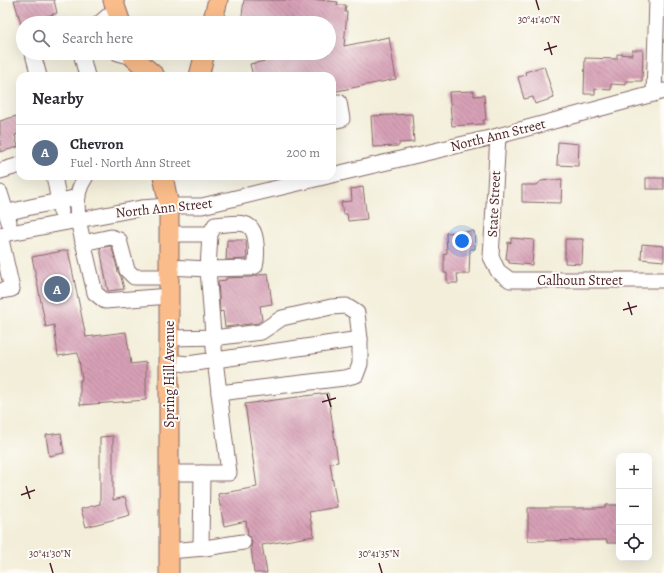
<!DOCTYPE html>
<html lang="en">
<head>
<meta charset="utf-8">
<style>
  body { margin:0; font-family:Alegreya,serif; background:#f7f7f7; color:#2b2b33 }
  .controls { position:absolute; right:12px; bottom:12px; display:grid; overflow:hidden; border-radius:8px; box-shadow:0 4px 16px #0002 }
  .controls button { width:36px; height:36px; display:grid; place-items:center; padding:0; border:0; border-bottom:1px solid #e1e1e2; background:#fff; color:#2b2b33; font:20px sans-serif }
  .you { position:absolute; left:462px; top:241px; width:14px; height:14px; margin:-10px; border:3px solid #fff; border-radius:50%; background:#1a73e8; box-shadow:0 0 0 6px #1a73e833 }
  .badge { display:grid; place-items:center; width:26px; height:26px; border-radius:50%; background:#0b8043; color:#fff; font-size:13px; font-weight:700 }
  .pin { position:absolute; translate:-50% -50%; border:2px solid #fff; box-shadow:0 1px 4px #0006 }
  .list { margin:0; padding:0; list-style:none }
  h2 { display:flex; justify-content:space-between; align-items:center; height:52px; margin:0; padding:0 16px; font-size:17px }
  h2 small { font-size:13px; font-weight:400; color:#7c7c81 }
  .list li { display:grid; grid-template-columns:26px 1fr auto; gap:12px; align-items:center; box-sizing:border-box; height:56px; padding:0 16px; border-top:1px solid #e1e1e2 }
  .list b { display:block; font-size:15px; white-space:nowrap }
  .list p { margin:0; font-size:13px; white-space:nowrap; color:#7c7c81 }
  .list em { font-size:13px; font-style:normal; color:#7c7c81 }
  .icon { flex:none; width:22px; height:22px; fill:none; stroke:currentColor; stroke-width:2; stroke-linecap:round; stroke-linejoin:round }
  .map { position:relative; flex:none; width:664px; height:573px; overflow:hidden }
  .search { position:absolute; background:#fff; box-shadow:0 4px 16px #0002; left:16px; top:16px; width:320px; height:44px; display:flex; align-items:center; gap:10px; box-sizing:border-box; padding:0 14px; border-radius:22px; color:#7c7c81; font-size:15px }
  .panel { position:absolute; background:#fff; box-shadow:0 4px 16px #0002; left:16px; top:72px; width:320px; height:108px; border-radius:12px }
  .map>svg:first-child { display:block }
  .building { fill:url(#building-back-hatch) }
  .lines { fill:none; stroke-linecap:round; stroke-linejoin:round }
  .minor-casing { stroke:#856768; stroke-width:17 }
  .major-casing { stroke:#856768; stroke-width:21 }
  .minor { stroke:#fff; stroke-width:15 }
  .major { stroke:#f9bc8a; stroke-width:19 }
  .ticks { fill:none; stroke:#4a1f2b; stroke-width:1.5 }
  .labels { text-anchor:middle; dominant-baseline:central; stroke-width:4; stroke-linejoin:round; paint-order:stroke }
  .street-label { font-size:14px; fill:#4a1f2b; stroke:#fdfcf7 }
  .ticks-label { font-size:10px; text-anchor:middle; fill:#4a1f2b; stroke:#fdfcf7; stroke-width:4; stroke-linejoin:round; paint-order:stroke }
</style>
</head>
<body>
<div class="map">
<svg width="664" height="573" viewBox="0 0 664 573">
  <defs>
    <pattern id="building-back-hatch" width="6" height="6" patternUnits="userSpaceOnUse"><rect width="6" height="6" fill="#d7a0b6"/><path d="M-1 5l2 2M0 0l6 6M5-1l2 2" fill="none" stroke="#b08294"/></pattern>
  </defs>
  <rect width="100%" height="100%" fill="#fdfcf7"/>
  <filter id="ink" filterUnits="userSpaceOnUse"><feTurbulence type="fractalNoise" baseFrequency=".025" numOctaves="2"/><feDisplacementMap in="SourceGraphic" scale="8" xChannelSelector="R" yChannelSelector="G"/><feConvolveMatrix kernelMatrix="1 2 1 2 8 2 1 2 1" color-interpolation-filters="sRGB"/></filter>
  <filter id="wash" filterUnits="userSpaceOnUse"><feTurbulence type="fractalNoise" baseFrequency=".012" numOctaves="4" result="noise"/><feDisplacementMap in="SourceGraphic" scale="16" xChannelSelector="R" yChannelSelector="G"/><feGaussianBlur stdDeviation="0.9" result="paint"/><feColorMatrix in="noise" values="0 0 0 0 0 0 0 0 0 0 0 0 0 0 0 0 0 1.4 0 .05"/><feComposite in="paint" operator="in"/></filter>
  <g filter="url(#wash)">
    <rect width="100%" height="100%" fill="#f3eed9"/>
    <g id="blocks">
      <!-- building -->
      <g class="building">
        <path d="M14,0H54L57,13L21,24Z"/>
        <path d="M244,0H320L338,2L337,5H346L345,12H347L344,46L389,37L396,79L332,92V76H253L250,64L306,53H329V23H241Z"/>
        <path d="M632,50H643L642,81H626V85L611,84V90L595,89V94H584L585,58L617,59V54L632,55Z"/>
        <path d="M544,66L554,98L535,104L533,97L524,99L518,77L526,75L525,72Z"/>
        <path d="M474,91V96L484,95L486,120H483L484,124L452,126L449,92Z"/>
        <path d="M412,114L414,142L399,143V146L373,147L371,116Z"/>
        <path d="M20,115V134L15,135L18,147L0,152V121Z"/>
        <path d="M558,142L579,144L578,166L557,165Z"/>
        <rect x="646" y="178" width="18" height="11"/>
        <path d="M562,179L561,203L522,202V185H537L541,181Z"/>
        <path d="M363,187L367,219L348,221L347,214H343L341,202L352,201L351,189Z"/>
        <path d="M474,231L475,249H470L469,274H457L458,283H447V273H444V254L447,253L446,233Z"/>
        <path d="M511,238L534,240L532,265L509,263V259H506L508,242L511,243Z"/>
        <path d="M565,239H583L582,264L565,263Z"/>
        <path d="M227,240H246L247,259L226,260Z"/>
        <path d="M642,244L664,246V261L641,259Z"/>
        <path d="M110,246L112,247L118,272L121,277L124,289L108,291L100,248Z"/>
        <path d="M68,250L86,337L126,332L131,364L146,362V400L80,405V380H82L78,353L58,356L54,325L46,327L32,257Z"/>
        <path d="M268,273L272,304L260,306L262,320L258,323L225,327L223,311L220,312L218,281L226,280V278L250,277Z"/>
        <path d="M328,393L338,462L330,463L337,507L309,512L314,536L262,545L267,573H254L251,546L252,541L248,535L246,521L224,526L218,494L257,487L245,404Z"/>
        <path d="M61,433L64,453L49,456L46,435Z"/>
        <path d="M113,436V500L125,497L130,515L86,527L81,509L100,504V437Z"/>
        <path d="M606,505H619V543H607V540L528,541V508H595L606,507Z"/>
      </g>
    </g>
  </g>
  <g filter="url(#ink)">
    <use href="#blocks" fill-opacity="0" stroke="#856768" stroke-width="1"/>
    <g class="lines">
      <!-- minor casing -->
      <g class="minor-casing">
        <g id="minor">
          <path d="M100,23L116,9"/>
          <path d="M37,53L33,54L39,76"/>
          <path d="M81,53L87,76"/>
          <path d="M118,53L133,57"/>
          <path d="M654,94L657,0"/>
          <path d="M332,103L339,102L342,119L332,121"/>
          <path d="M498,136L491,257L498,271L510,280H664"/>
          <path d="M0,171L20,165"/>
          <path d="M332,175L498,136L664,91"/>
          <path d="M54,176L61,212"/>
          <path d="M86,176C84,180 81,184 80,188C76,197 77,210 78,220L95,293L105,301L169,296"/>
          <path d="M0,193L9,222"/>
          <path d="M6,213C30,206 54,203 78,197"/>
          <path d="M169,234H210L215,225C237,224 254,216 256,244C257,252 257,258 255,266L250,268L208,269L210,234"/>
          <path d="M0,235L141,208L169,206H202L328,176"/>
          <path d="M83,243L111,237L119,240L127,270L134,277H169"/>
          <path d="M169,267L208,269L215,360L229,473H169"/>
          <path d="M0,291L12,289L0,235"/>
          <path d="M169,338L221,337L261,332L282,318L331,307L346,306L357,313L360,339L188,364L169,362"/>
          <path d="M219,393L344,378L356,375L360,364V339"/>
          <path d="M201,548L202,473"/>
          <path d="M169,551L205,548L243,542"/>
        </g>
      </g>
      <!-- major casing -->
      <g class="major-casing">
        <g id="major">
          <path d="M113,0L121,23"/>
          <path d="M212,23L218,0"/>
          <path d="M133,57L155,76"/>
          <path d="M199,76L205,53"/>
          <path d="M163,176L169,206V573"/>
        </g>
      </g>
      <!-- minor -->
      <use href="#minor" class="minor"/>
      <!-- major -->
      <use href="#major" class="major"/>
    </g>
  </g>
  <!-- ticks -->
  <path class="ticks" d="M536,0L539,10M548,42L552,55M544,50L557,46M628,302L632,315M623,310L637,306M327,394L331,407M322,402L336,398M26,486L30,499M21,495L35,490M50,563L53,573M379,563L382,573"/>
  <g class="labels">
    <!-- street labels -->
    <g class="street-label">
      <text transform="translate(498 135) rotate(-14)">North Ann Street</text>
      <text transform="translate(494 204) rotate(-87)">State Street</text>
      <text transform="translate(164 208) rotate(-6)">North Ann Street</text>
      <text x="580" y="280">Calhoun Street</text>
      <text transform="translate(169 374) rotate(-90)">Spring Hill Avenue</text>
    </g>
  </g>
  <g class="ticks-label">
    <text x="539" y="23">30°41'40"N</text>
    <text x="50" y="557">30°41'30"N</text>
    <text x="379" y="557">30°41'35"N</text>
  </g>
</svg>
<div class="controls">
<button>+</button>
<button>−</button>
<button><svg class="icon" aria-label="locate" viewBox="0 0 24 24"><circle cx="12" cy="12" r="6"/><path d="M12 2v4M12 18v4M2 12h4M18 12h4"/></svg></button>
</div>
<div class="you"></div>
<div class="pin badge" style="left:57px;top:289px;background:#5c6f8a">A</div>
<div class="search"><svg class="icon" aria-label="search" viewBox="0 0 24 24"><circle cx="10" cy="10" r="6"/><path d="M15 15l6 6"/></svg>Search here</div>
<section class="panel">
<h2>Nearby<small></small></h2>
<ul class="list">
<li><span class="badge" style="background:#5c6f8a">A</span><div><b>Chevron</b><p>Fuel · North Ann Street</p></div><em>200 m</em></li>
</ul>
</section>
</div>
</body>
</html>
